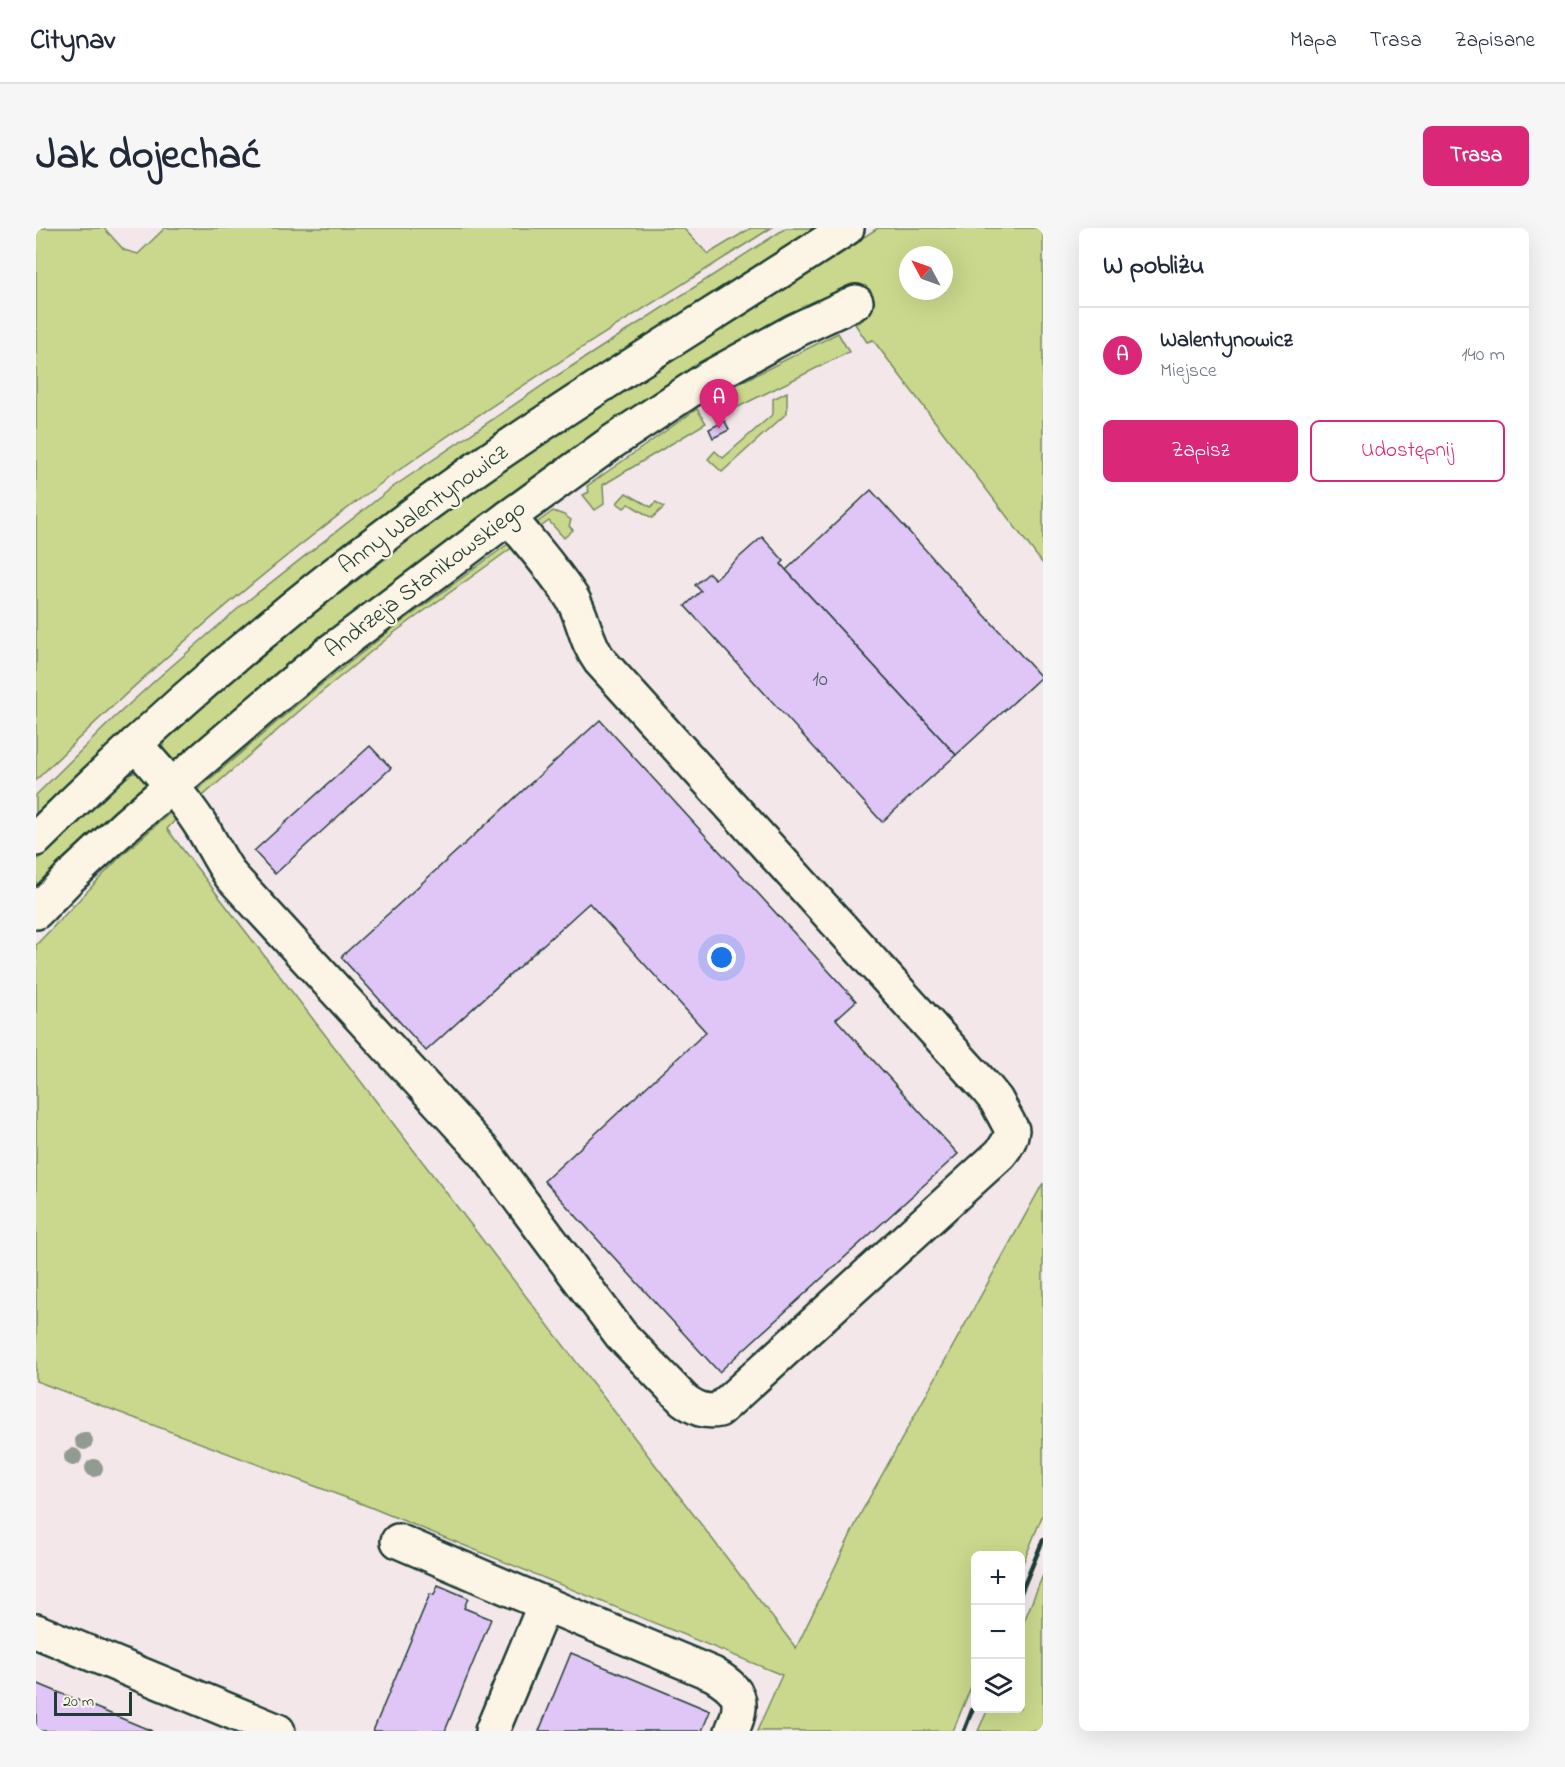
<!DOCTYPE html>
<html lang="pl">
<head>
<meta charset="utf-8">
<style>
  body { margin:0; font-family:"Indie Flower",sans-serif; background:#f6f6f7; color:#1f2937 }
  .controls { position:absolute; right:18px; bottom:18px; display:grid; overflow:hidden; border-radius:9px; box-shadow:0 6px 24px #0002 }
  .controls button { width:54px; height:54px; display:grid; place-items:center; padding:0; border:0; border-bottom:2px solid #e0e1e3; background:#fff; color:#1f2937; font:30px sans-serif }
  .compass { position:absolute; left:863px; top:18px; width:54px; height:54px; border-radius:50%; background:#fff; box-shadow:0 6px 24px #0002; rotate:311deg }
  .scale { position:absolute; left:18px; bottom:15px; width:78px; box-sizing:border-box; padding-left:6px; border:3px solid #1f3d34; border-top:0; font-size:16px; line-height:21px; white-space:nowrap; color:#1f3d34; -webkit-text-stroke:4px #fcf5e5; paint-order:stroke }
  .you { position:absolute; left:686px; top:730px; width:21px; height:21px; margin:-15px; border:4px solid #fff; border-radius:50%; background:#1a73e8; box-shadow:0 0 0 9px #1a73e833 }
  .badge { display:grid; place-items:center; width:39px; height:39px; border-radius:50%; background:#db2777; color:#fff; font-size:20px; font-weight:700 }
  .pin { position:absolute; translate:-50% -50px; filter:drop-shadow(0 2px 3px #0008) }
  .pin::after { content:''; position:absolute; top:32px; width:21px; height:18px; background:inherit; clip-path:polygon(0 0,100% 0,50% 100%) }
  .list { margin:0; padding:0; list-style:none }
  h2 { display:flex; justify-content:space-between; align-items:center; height:78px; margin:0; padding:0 24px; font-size:26px }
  h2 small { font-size:20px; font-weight:400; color:#747a83 }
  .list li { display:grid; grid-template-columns:39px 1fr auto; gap:18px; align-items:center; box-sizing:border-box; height:96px; padding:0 24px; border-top:2px solid #e0e1e3 }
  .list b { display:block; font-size:22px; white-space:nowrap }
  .list p { margin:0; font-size:20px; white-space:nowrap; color:#747a83 }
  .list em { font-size:20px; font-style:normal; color:#747a83 }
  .actions { display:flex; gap:12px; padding:18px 24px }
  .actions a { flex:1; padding:14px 0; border:2px solid #db2777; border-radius:9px; text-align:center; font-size:21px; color:#db2777 }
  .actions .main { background:#db2777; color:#fff }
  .icon { flex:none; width:33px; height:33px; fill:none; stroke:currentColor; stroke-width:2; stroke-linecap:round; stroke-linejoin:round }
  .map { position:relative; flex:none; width:1007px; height:1503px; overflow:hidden; border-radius:9px }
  header { display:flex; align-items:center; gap:36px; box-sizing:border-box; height:84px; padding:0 30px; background:#fff; border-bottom:2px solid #e0e1e3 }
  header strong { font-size:28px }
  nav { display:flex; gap:33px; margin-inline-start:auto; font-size:21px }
  .intro { display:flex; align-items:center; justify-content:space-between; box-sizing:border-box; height:144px; padding:0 36px }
  h1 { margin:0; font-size:42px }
  .button { padding:15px 27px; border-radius:9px; background:#db2777; color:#fff; font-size:21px; font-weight:700 }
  main { display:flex; gap:36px; padding:0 36px }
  aside { flex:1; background:#fff; border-radius:9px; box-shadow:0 6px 24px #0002 }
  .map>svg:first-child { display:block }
  .green { fill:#c9d88c; stroke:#748a60; stroke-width:1.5; fill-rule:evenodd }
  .building { fill:#dfc6f6; stroke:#1f3d34; stroke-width:1.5 }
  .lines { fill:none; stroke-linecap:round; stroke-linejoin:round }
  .minor-casing { stroke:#1f3d34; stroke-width:38 }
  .major-casing { stroke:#1f3d34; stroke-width:38 }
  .minor { stroke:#fcf5e5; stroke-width:33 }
  .major { stroke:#fcf5e5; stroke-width:33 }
  .rail { stroke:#1f3d34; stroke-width:4.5 }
  .tree { fill:#919b90 }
  .labels { text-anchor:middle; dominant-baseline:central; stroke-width:4.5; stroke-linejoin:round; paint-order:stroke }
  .number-label { font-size:21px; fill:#4f5f64 }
  .street-label { font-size:24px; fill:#1f3d34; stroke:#fcf5e5 }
</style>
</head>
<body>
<header>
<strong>Citynav</strong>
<nav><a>Mapa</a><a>Trasa</a><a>Zapisane</a></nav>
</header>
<div class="intro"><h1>Jak dojechać</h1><a class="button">Trasa</a></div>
<main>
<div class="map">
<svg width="1007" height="1503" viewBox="0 0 1007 1503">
  <rect width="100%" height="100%" fill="#f3e7ea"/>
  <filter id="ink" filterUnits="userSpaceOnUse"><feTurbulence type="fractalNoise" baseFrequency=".0167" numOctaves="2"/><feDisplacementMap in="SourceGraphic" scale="12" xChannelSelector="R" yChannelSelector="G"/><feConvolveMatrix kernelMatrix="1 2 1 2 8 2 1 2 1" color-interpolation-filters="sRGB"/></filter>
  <g filter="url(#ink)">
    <!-- green -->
    <g class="green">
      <path d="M0,0H68L88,22L102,26L129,0H647L672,26L715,0H735C612,79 485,155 366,240C236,334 114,439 0,552Z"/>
      <path d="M750,0H780C646,85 510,168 381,261C337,292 295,327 254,361C166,433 82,508 0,586V567L78,490L123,449L205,378L357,259L516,151Z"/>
      <path d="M842,0H1007V336L837,112L831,114L819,96L827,92L815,63L140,537L127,527V518L131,508L158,483L241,414L413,282L469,241L675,106ZM872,27H908V63H872Z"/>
      <path d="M802,105L813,124L690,185L679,171L700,157Z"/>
      <path d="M751,164V185L686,244L672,231L679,223L687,230L737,186V171Z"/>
      <path d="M661,181L670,195L567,257L568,276L559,282L547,267L553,264L551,258Z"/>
      <path d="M590,265L615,279L620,274L628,279L616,290L593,276L588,280L581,275Z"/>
      <path d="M517,283L528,287L535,292L533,298L537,302L528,310L513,293L359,404L277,471L161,573L159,564L270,469L356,401L472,316L475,317L503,297L502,294Z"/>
      <path d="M98,545H105L117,557L0,669V633L54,579L90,548Z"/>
      <path d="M135,584L143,588L131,601L760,1420L826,1283L1007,955V1286L985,1340L984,1328H939V1449L917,1503H721L746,1447L324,1275L0,1153V717L84,629Z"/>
      <path d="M1007,1347V1503H942L952,1481L984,1480L985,1401Z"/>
    </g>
    <!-- building -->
    <g class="building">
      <path d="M689,193L693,202L677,210L673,201Z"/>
      <path d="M835,262L1005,449L920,527L750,342Z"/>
      <path d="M726,309L748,333L745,336L750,342L920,527L846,594L649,378L665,363L659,357L673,345L679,351Z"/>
      <path d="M564,492L820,773L800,791L922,926L683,1144L508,953L670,804L553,675L390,823L305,729Z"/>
      <path d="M334,518L355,540L239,646L218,623Z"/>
      <path d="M402,1357L432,1370L428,1380L455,1391L409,1503H337L394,1366L398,1367Z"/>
      <path d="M535,1425L674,1483L666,1503H503Z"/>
      <path d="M0,1455L116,1503H0Z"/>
    </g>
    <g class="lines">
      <!-- minor casing -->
      <g class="minor-casing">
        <g id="minor">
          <path d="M99,516C122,542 145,567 164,596C175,613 183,631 195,648L450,926L585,1107L648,1172C659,1180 669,1185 683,1182L964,926C970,919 975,912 976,902L960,872L951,861L564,433C549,413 548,390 536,370C519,343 494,315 473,289"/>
          <path d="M0,684L32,651L91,596L243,466L295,423L473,289L576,214L671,151L758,103L820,74"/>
          <path d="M362,1313L509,1376L677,1446C705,1463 709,1473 696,1503"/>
          <path d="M0,1403L242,1503"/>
          <path d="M456,1503L509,1376"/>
        </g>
      </g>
      <!-- major casing -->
      <g class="major-casing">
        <path id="major" d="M0,611C133,479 277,356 430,248C554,161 684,83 811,0"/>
      </g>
      <!-- minor -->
      <use href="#minor" class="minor"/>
      <!-- major -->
      <use href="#major" class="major"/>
      <!-- rail -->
      <g class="rail">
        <path d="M984,1367L1007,1312"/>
        <path d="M928,1503L939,1475"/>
      </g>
    </g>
    <!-- trees -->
    <g class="tree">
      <circle cx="48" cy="1213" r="9"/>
      <circle cx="37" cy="1229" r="9"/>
      <circle cx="58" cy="1240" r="9"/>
    </g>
  </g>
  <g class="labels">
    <!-- number labels -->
    <g class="number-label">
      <text x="784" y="452">10</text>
    </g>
    <!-- street labels -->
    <g class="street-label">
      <text transform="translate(388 282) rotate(-36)">Anny Walentynowicz</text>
      <text transform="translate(390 352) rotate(-37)">Andrzeja Stanikowskiego</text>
    </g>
  </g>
</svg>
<div class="controls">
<button>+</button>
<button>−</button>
<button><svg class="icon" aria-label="layers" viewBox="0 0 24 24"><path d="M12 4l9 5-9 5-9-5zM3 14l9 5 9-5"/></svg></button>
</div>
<svg class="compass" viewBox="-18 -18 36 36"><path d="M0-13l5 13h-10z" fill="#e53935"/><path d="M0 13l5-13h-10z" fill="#747a83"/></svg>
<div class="scale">20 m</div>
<div class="you"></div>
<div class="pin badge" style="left:683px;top:201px">A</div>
</div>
<aside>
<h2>W pobliżu<small></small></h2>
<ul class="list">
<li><span class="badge">A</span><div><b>Walentynowicz</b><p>Miejsce</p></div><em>140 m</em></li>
</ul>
<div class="actions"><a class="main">Zapisz</a><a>Udostępnij</a></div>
</aside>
</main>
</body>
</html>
